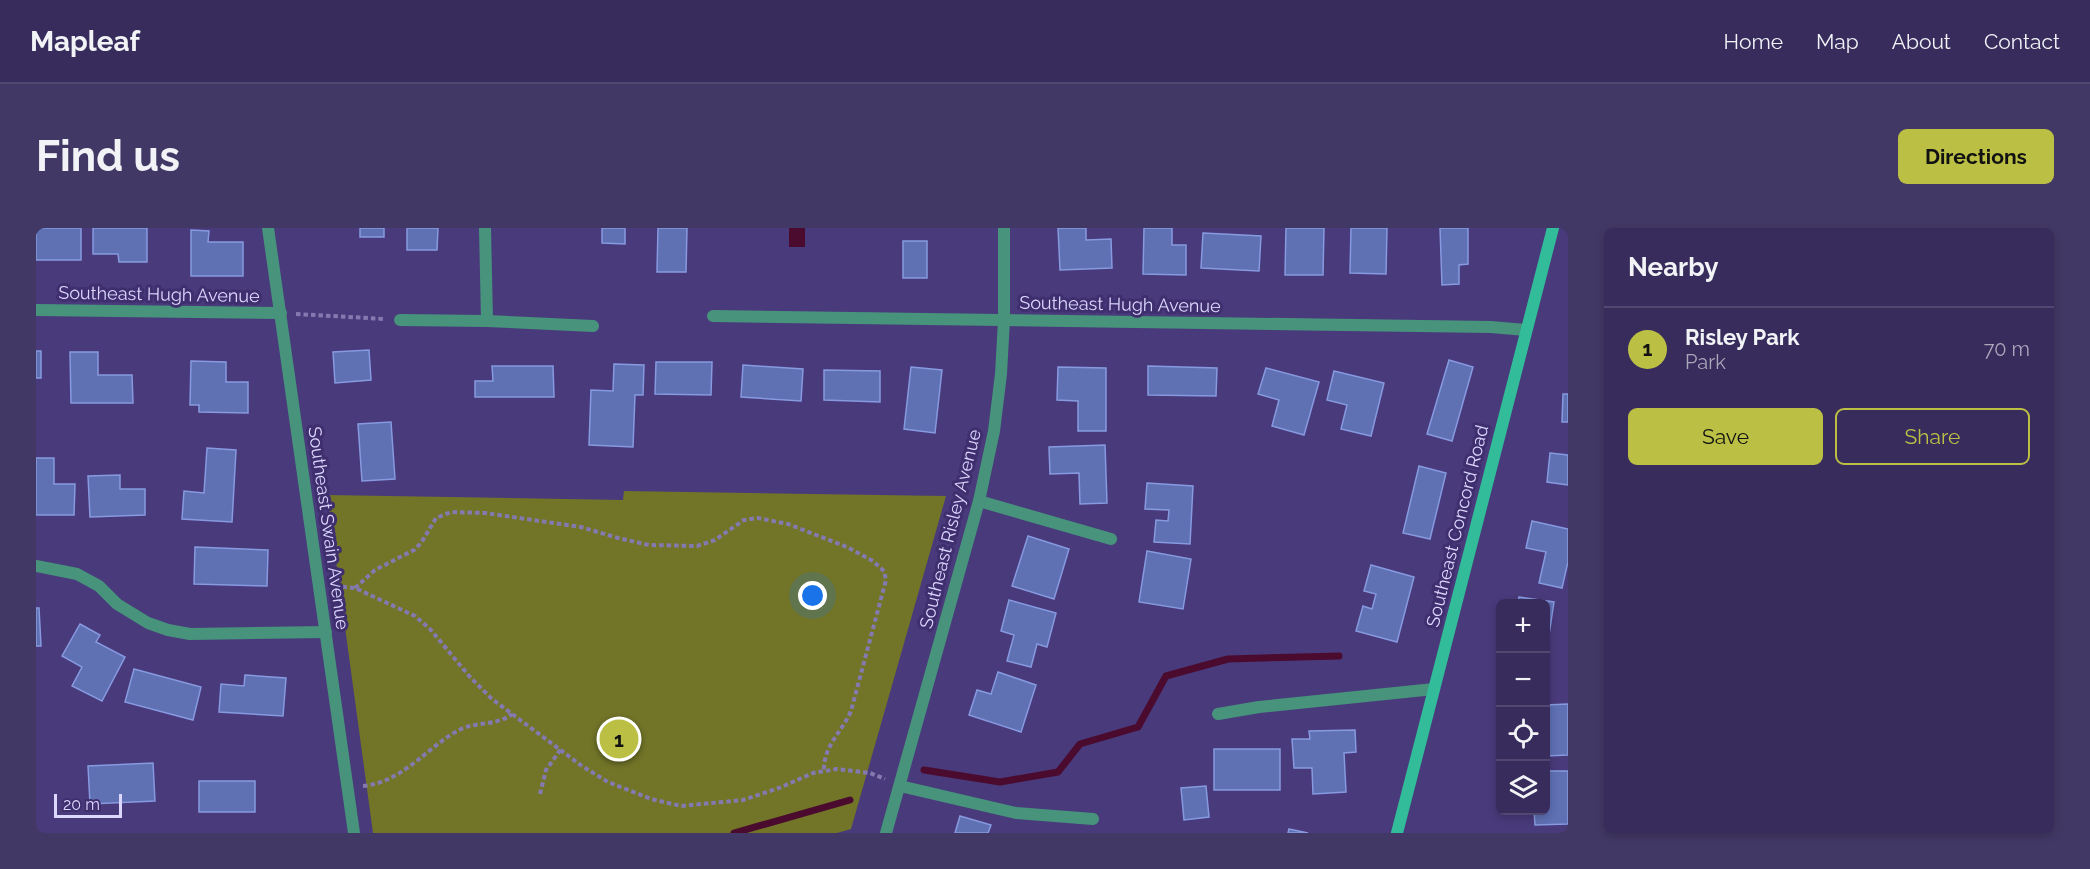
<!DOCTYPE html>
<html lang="en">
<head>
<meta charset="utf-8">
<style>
  body { margin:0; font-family:Raleway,sans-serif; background:#423865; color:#f1f3f6 }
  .controls { position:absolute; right:18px; bottom:18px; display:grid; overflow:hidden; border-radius:9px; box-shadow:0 3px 9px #0003 }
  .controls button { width:54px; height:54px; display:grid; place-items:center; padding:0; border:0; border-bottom:2px solid #514872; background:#372c5c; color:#f1f3f6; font:30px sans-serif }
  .scale { position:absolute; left:18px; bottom:15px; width:68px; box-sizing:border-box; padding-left:6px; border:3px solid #dcd7fe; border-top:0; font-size:16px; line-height:21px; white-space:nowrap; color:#dcd7fe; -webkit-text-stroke:4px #3f2f6f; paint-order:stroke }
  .you { position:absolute; left:777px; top:368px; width:21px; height:21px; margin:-15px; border:4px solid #fff; border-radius:50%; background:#1a73e8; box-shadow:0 0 0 9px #1a73e833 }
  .badge { display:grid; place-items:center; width:39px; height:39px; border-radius:50%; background:#bbc045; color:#111; font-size:20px; font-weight:700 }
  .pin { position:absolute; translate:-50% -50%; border:3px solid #fff; box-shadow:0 2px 6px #0006 }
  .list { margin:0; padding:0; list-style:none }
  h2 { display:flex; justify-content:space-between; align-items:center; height:78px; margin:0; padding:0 24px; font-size:26px }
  h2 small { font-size:20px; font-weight:400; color:#aaa7bb }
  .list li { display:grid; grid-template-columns:39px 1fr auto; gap:18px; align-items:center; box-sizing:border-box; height:84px; padding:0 24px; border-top:2px solid #514872 }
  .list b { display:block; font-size:22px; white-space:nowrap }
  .list p { margin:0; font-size:20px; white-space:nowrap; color:#aaa7bb }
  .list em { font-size:20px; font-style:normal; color:#aaa7bb }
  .actions { display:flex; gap:12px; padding:18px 24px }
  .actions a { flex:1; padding:14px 0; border:2px solid #bbc045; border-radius:9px; text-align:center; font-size:21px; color:#bbc045 }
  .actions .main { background:#bbc045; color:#111 }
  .icon { flex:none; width:33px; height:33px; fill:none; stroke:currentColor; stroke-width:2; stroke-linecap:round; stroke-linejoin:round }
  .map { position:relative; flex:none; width:1532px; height:605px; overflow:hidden; border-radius:9px }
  header { display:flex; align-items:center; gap:36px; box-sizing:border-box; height:84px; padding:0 30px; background:#372c5c; border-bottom:2px solid #514872 }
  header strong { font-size:28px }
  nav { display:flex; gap:33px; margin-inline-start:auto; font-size:21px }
  .intro { display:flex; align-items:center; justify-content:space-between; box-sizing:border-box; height:144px; padding:0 36px }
  h1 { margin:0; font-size:42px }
  .button { padding:15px 27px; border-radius:9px; background:#bbc045; color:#111; font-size:21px; font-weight:700 }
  main { display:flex; gap:36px; padding:0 36px }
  aside { flex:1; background:#372c5c; border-radius:9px; box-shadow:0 3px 9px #0003 }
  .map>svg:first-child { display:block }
  .green { fill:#727528 }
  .water { fill:#4b0b2f }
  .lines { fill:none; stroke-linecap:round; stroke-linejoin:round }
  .stream { stroke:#4b0b2f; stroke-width:7 }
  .building { fill:#5f70b3; stroke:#879ae0; stroke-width:1.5 }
  .path { stroke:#857ab0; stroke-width:4; stroke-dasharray:4.5 3; stroke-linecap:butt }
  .lane { stroke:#47937c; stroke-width:12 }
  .street { stroke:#47937c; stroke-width:12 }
  .secondary { stroke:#32bc99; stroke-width:12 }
  .labels { text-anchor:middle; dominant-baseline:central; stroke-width:6; stroke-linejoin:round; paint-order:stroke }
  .street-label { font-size:18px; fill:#dcd7fe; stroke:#3f2f6f }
</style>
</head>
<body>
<header>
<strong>Mapleaf</strong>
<nav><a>Home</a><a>Map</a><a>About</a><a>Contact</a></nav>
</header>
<div class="intro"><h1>Find us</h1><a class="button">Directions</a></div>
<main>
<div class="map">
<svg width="1532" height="605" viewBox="0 0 1532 605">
  <rect width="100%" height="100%" fill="#493a7b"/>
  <!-- green -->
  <path class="green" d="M588,263L910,268L815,601L801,605H337L291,267L587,272Z"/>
  <!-- water -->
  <rect class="water" x="753" y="0" width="16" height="19"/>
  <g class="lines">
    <!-- stream -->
    <g class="stream">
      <path d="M888,542L964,554L1022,544L1044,516L1102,499L1130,448L1192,431L1303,428"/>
      <path d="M698,605L814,572"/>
    </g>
  </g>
  <!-- building -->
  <g class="building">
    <rect x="0" y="0" width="45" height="32"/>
    <path d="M57,0H111V34H83L82,26H57Z"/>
    <rect x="324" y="0" width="24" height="9"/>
    <path d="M371,0H402L401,22H371Z"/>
    <path d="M566,0H589V16L566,15Z"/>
    <path d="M622,0H651L650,44H621Z"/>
    <path d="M1022,0H1050V12L1075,11L1076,40L1024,42Z"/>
    <path d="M1108,0H1136V17H1150V47L1107,46Z"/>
    <path d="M1250,0H1288L1287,47H1249Z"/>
    <path d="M1315,0H1351L1350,46L1314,45Z"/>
    <path d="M1404,0H1432V36L1423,37V56L1406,57Z"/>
    <path d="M155,2L173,3L172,14H207V48H155Z"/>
    <path d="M1167,5L1225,8L1223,43L1165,40Z"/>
    <rect x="867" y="13" width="24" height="37"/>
    <path d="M333,122L335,152L299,155L297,124Z"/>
    <rect x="0" y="123" width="5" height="27"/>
    <path d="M34,124H62V147H96L97,175H35Z"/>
    <path d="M1413,132L1437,139L1416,213L1391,206Z"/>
    <path d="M155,133L190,134V154H212V185L163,184V177H154Z"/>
    <path d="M620,134H676L675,167L619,166Z"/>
    <path d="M578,136L608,137L607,167H599L597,219L553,217L555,162L577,163Z"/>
    <path d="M707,137L767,141L765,173L705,169Z"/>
    <path d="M456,138H517L518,169H439V153H457Z"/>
    <path d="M1112,138L1181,140L1180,168L1112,167Z"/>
    <path d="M875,139L906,142L899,205L868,201Z"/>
    <path d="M1022,139L1070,140V203H1042V173L1021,172Z"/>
    <path d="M1230,140L1283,154L1268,207L1236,198L1243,172L1222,166Z"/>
    <path d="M788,142L844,143V174L788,172Z"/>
    <path d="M1298,143L1348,155L1335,208L1305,201L1311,177L1291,172Z"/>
    <path d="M1527,166H1532V194H1526Z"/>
    <path d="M355,194L359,251L326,253L322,196Z"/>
    <path d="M1069,217L1071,275L1044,276L1043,245L1014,246L1013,219Z"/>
    <path d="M171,220L200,222L196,294L146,291L148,263L168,265Z"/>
    <path d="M1514,225L1532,227V257L1511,254Z"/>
    <path d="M0,230H18V256H39L38,287H0Z"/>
    <path d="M1383,238L1410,245L1394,311L1367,305Z"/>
    <path d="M84,247V261H109V287L54,289L52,248Z"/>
    <path d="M1111,255L1157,258L1154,316L1118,314L1120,292L1132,293L1133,282L1109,281Z"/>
    <path d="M1496,293L1532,301V334L1526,360L1503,355L1510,324L1490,320Z"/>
    <path d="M992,308L1033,321L1018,371L976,358Z"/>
    <path d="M159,319L232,322L231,358L158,356Z"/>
    <path d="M1111,323L1155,331L1147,381L1103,374Z"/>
    <path d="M1335,337L1378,349L1361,414L1320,403L1327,378L1336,381L1340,366L1328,363Z"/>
    <path d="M1483,369L1518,374L1510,427V376H1482Z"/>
    <path d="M973,372L1020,385L1011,419L1001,416L995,439L971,433L978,407L965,403Z"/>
    <path d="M0,380H3L5,418H0Z"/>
    <path d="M44,396L64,407L60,414L89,429L66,473L36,458L46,439L26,428Z"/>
    <path d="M98,441L165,459L157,492L89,474Z"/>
    <path d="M962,444L1000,457L985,504L933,487L941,462L955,466Z"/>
    <path d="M209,447L250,450L247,488L183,484L185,456L208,458Z"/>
    <path d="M1532,476V527L1510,528V477Z"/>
    <path d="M1319,502L1320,524L1308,525L1310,564L1277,566L1276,540H1258L1256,511H1274L1273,503Z"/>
    <rect x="1178" y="521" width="66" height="41"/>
    <path d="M117,535L119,573L54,576L52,538Z"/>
    <path d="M1510,543H1532V596L1499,597L1498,582H1510Z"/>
    <rect x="163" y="553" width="56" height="31"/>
    <path d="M1170,558L1173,589L1148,592L1145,560Z"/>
    <path d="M924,588L955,597L952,605H919Z"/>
    <path d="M1253,601L1272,605H1252Z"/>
  </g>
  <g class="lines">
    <!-- path -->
    <g class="path">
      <path d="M260,86L349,91"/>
      <path d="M299,358L319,360L379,388L394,401L434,449L456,471L546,538L572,554L615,571L645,578L707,572L743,560L777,545L801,541L834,545L849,551"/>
      <path d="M319,360L339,342L378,322L385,315L400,290L415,284L449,285L545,299L582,310L613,317L661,318L679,312L708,292L722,290L752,296L811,319L837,333L848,343L850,352L815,483C806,504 787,518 788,543"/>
      <path d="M327,558C367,554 390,520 423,502C440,493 462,498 476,486"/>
      <path d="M504,566L510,542L525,521"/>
    </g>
    <!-- lane -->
    <g class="lane">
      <path d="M943,273L1075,311"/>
      <path d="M1182,486L1223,479L1398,461"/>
      <path d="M864,558L980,585L1057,591"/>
    </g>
    <!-- street -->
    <g class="street">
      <path d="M232,0L318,605"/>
      <path d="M449,0L451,93"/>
      <path d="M0,82L245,85"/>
      <path d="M677,88L1455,99L1490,102"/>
      <path d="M364,92L451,93L557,98"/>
      <path d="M0,338L41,346L63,358L81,376L112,395L132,402L154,406L290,404"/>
      <path d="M850,605L943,273L958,203L965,146L968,92V0"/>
    </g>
    <!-- secondary -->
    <path class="secondary" d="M1361,605L1517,0"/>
  </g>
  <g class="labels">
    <!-- street labels -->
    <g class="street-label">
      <text transform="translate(123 66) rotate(1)">Southeast Hugh Avenue</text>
      <text transform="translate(1084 76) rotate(1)">Southeast Hugh Avenue</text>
      <text transform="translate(1421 298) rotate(-76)">Southeast Concord Road</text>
      <text transform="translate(293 300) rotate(82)">Southeast Swain Avenue</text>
      <text transform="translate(914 301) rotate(-76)">Southeast Risley Avenue</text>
    </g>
  </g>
</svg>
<div class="controls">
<button>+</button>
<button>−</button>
<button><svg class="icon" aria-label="locate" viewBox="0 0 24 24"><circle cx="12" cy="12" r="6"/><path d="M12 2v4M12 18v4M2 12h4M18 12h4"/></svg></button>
<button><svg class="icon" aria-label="layers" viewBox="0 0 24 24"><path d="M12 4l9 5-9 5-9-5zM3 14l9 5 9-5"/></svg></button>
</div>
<div class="scale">20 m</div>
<div class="you"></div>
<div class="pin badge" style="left:583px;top:511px">1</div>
</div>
<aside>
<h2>Nearby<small></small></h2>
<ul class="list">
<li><span class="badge">1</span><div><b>Risley Park</b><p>Park</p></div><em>70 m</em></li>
</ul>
<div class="actions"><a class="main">Save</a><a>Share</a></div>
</aside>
</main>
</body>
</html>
